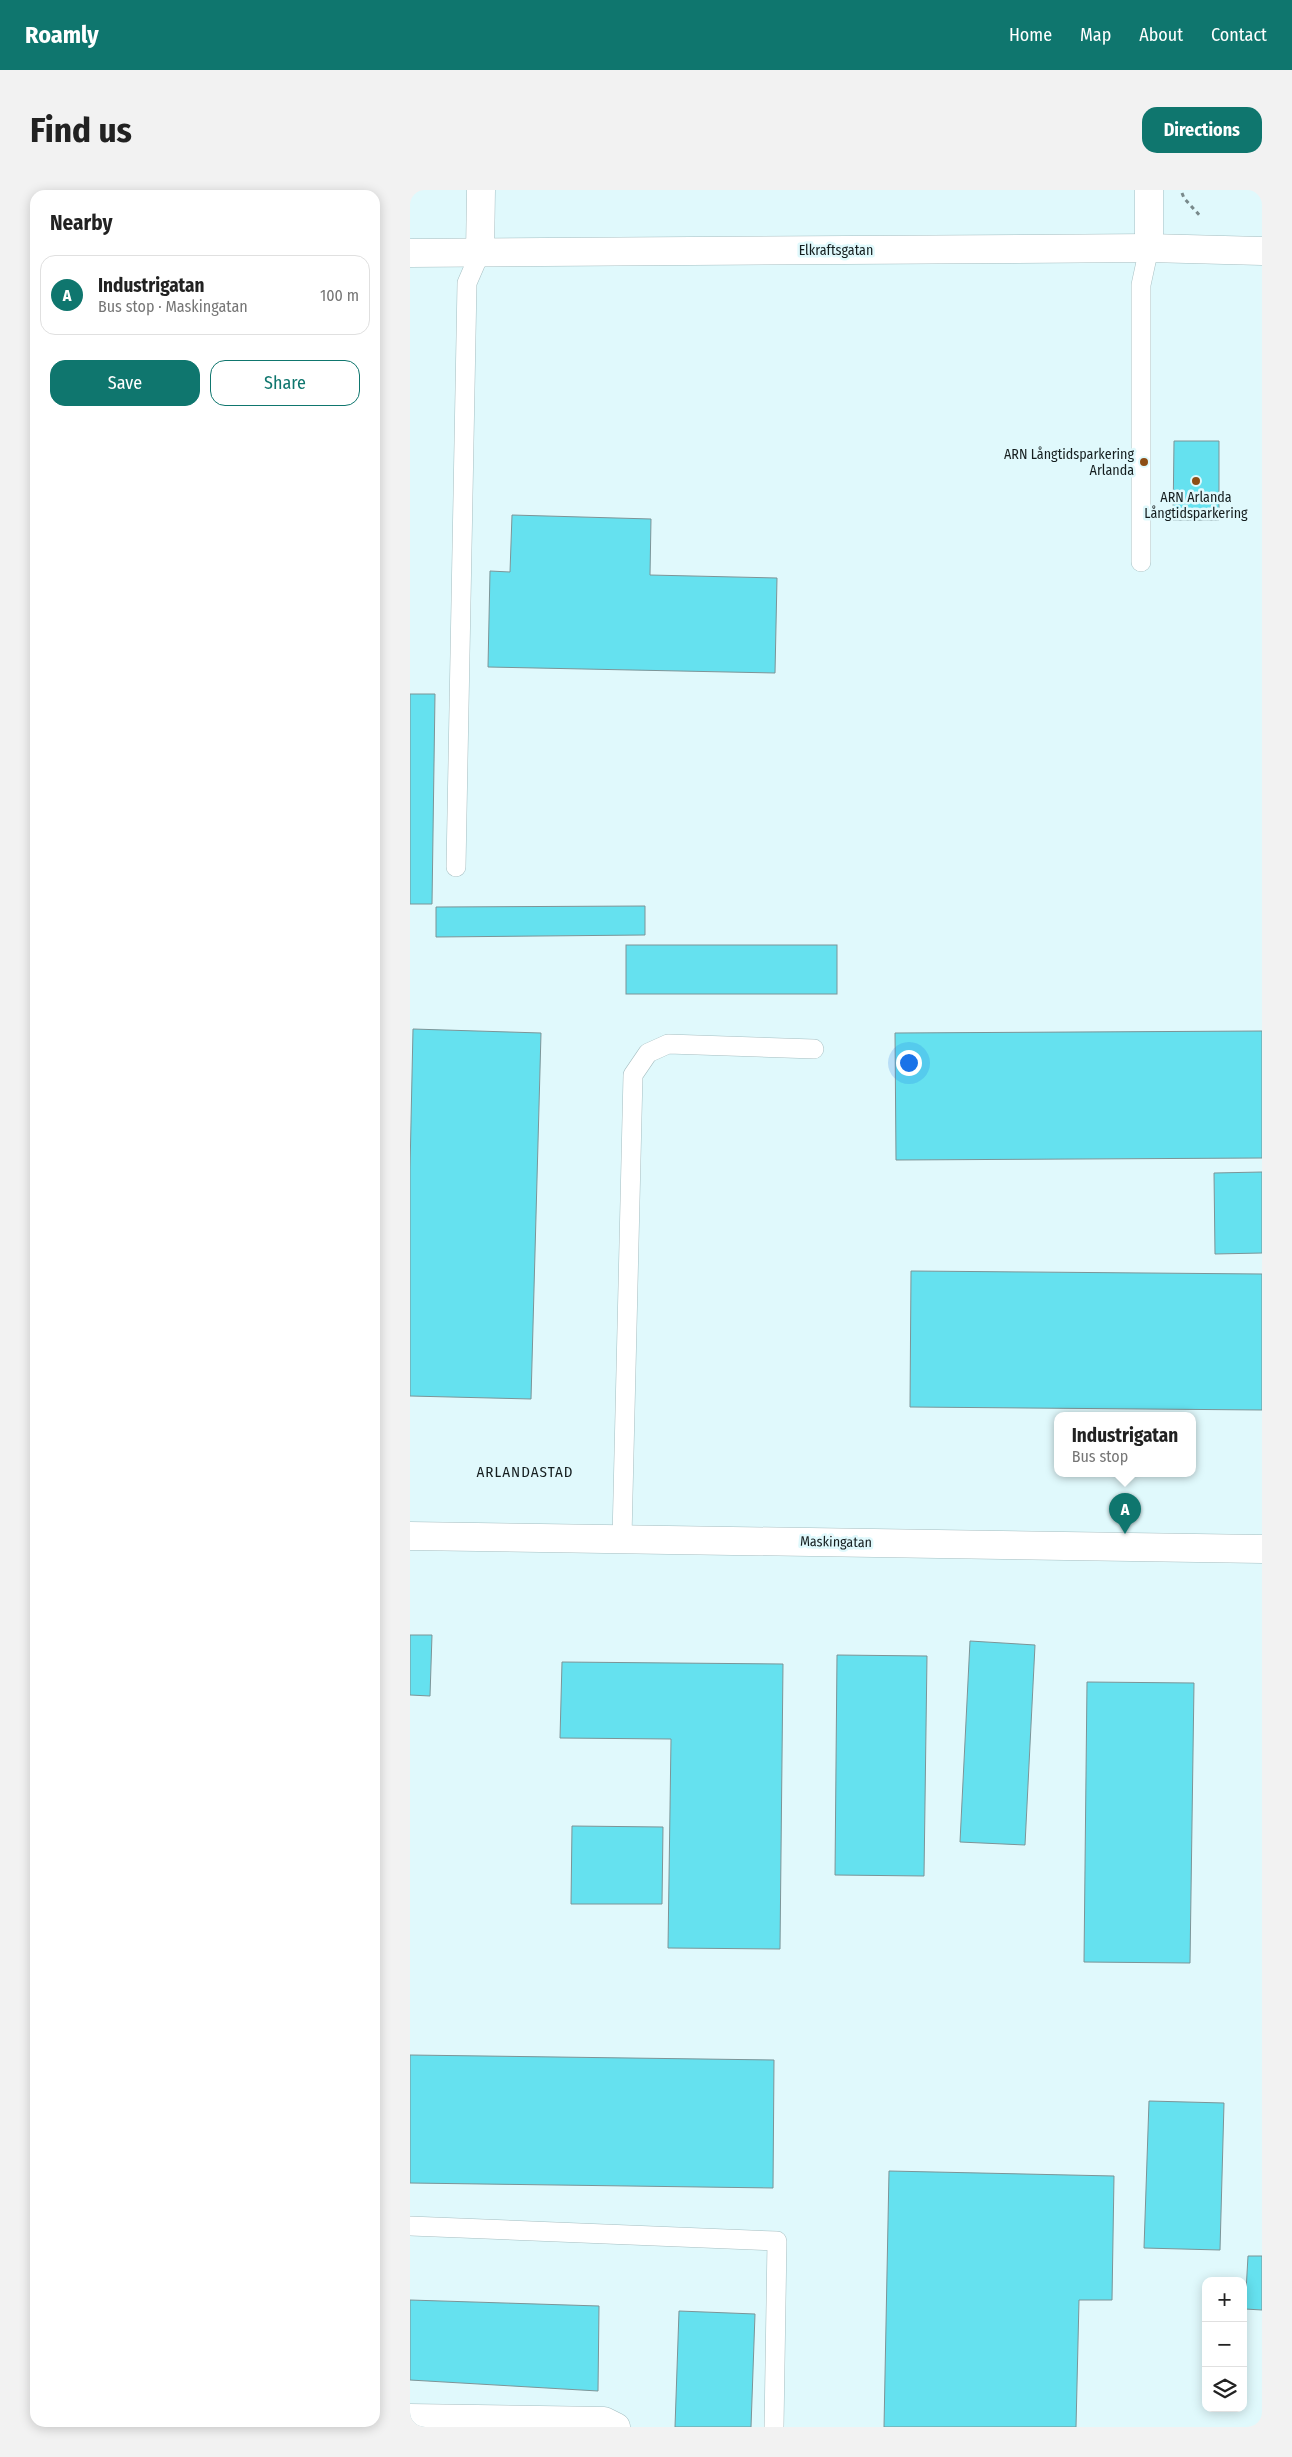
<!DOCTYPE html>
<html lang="en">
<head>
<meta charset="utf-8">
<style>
  body { margin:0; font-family:"Fira Sans Condensed",sans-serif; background:#f2f2f2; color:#222 }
  .controls { position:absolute; right:15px; bottom:15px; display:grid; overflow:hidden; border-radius:10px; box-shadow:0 2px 12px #0003 }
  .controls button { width:45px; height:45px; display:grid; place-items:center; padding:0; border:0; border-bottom:1px solid #e0e0e0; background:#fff; color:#222; font:25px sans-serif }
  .you { position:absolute; left:498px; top:872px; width:18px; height:18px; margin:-12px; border:4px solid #fff; border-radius:50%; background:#1a73e8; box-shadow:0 0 0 8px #1a73e833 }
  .badge { display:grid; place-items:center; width:32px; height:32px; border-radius:50%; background:#0f766e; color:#fff; font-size:16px; font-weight:700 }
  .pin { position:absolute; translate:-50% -41px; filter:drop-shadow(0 1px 2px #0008) }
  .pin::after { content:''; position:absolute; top:26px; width:18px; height:15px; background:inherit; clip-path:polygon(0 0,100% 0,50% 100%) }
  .popup { position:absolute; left:644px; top:1222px; width:142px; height:65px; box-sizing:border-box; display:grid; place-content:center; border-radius:10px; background:#fff; filter:drop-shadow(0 1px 4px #0005); font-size:16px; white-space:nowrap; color:#767676 }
  .popup b { font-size:19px; color:#222 }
  .popup::after { content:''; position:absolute; left:50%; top:100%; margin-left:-10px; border:10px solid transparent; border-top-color:#fff }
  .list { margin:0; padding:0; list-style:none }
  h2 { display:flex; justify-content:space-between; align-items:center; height:65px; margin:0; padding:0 20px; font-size:21px }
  h2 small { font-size:16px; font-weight:400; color:#767676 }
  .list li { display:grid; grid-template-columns:32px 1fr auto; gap:15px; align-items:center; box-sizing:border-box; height:80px; margin:0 10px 10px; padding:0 10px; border:1px solid #e0e0e0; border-radius:15px }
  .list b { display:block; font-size:19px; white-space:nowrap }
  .list p { margin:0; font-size:16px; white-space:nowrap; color:#767676 }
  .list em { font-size:16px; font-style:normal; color:#767676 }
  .actions { display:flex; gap:10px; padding:15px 20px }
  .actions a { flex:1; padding:11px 0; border:1px solid #0f766e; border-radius:15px; text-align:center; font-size:18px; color:#0f766e }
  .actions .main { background:#0f766e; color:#fff }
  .icon { flex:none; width:28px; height:28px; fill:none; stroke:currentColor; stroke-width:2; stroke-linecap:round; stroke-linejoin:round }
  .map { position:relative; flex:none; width:852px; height:2237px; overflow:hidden; border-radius:15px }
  header { display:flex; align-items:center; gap:30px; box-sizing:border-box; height:70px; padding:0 25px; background:#0f766e; color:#fff }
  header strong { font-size:24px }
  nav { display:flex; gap:28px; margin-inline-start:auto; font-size:18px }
  .intro { display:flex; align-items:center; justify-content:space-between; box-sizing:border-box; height:120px; padding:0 30px }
  h1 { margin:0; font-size:35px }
  .button { padding:12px 22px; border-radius:15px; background:#0f766e; color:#fff; font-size:18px; font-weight:700 }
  main { display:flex; gap:30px; padding:0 30px }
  aside { flex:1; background:#fff; border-radius:15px; box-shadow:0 2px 12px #0003 }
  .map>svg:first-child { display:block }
  .building { fill:#65e1ef; stroke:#7d9497 }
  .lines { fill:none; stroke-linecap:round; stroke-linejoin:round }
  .service-casing { stroke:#a5bec1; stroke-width:20 }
  .minor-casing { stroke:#a5bec1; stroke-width:29 }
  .path { stroke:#79898b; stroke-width:3; stroke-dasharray:4 4; stroke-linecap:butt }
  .service { stroke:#fff; stroke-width:19 }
  .minor { stroke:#fff; stroke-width:28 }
  .poi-dot { fill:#8d4d15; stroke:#e0f9fc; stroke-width:2 }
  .labels { text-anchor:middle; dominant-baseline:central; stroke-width:5; stroke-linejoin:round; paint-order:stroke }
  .street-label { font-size:14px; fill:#151e1f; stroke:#e0f9fc }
  .poi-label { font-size:14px; fill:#151e1f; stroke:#e0f9fc; text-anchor:end }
  .neighbourhood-label { font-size:15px; letter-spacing:1px; fill:#151e1f; stroke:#e0f9fc }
</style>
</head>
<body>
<header>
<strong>Roamly</strong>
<nav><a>Home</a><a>Map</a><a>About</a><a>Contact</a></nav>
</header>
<div class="intro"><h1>Find us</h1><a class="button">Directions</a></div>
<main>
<aside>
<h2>Nearby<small></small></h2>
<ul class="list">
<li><span class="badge">A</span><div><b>Industrigatan</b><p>Bus stop · Maskingatan</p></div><em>100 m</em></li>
</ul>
<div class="actions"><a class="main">Save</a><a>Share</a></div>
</aside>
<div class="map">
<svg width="852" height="2237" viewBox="0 0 852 2237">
  <rect width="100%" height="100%" fill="#e0f9fc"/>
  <!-- building -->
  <g class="building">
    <path d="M764,251H809V330H763Z"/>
    <path d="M102,325L241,329L240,385L367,388L365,483L78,477L80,381L100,382Z"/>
    <path d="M0,504H25L22,714H0Z"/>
    <path d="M235,716V745L26,747V717Z"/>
    <rect x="216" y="755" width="211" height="49"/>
    <path d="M3,839L131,843L121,1209L0,1206V979Z"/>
    <path d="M852,841V968L486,970L485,843Z"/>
    <path d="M852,982V1063L805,1064L804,983Z"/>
    <path d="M501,1081L852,1084V1220L500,1217Z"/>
    <path d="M0,1445H22L20,1506L0,1505Z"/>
    <path d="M560,1451L625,1455L615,1655L550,1652Z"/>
    <path d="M427,1465L517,1466L514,1686L425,1685Z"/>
    <path d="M152,1472L373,1474L370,1759L258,1758L261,1549L150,1548Z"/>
    <path d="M677,1492L784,1493L780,1773L674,1772Z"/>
    <path d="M162,1636L253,1637L252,1714H161Z"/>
    <path d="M0,1865L364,1870L363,1998L0,1993Z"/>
    <path d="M739,1911L814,1913L810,2060L734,2058Z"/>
    <path d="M479,1981L704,1986L702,2110H669L666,2237H474Z"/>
    <path d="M838,2066H852V2120L835,2119Z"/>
    <path d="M0,2110L189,2116L188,2201L0,2190Z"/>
    <path d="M269,2121L345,2124L341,2237H265Z"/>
  </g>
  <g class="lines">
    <!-- service casing -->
    <g class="service-casing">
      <g id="service">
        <path d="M731,372V95L739,58"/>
        <path d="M46,677L57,93L70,63"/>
        <path d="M212,1348L223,885L238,863L258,854L404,859"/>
        <path d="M0,2036L367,2051L364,2237"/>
      </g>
    </g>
    <!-- minor casing -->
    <g class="minor-casing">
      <g id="minor">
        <path d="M739,58V0"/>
        <path d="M0,63L739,58L852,61"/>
        <path d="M70,63L71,0"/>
        <path d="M0,1346L852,1359"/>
        <path d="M0,2228L194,2231L206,2237"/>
      </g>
    </g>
    <!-- path -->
    <path class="path" d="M772,3L774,8L791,27"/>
    <!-- service -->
    <use href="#service" class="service"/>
    <!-- minor -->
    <use href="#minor" class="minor"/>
  </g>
  <!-- markers -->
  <g class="poi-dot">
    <circle cx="734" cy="272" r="5"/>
    <circle cx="786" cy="291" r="5"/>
  </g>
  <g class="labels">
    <!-- street labels -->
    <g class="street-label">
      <text x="426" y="60">Elkraftsgatan</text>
      <text transform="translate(426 1352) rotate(1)">Maskingatan</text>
    </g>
    <!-- poi labels -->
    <g class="poi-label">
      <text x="724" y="264">ARN Långtidsparkering<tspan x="724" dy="16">Arlanda</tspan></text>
      <text x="786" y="307" text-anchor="middle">ARN Arlanda<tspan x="786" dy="16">Långtidsparkering</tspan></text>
    </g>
    <!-- neighbourhood labels -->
    <g class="neighbourhood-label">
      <text x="115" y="1282">ARLANDASTAD</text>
    </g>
  </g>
</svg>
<div class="controls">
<button>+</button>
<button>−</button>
<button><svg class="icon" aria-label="layers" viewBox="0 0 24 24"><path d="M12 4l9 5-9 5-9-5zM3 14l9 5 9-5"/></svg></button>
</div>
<div class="you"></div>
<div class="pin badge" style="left:715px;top:1344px">A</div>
<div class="popup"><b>Industrigatan</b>Bus stop</div>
</div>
</main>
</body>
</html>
